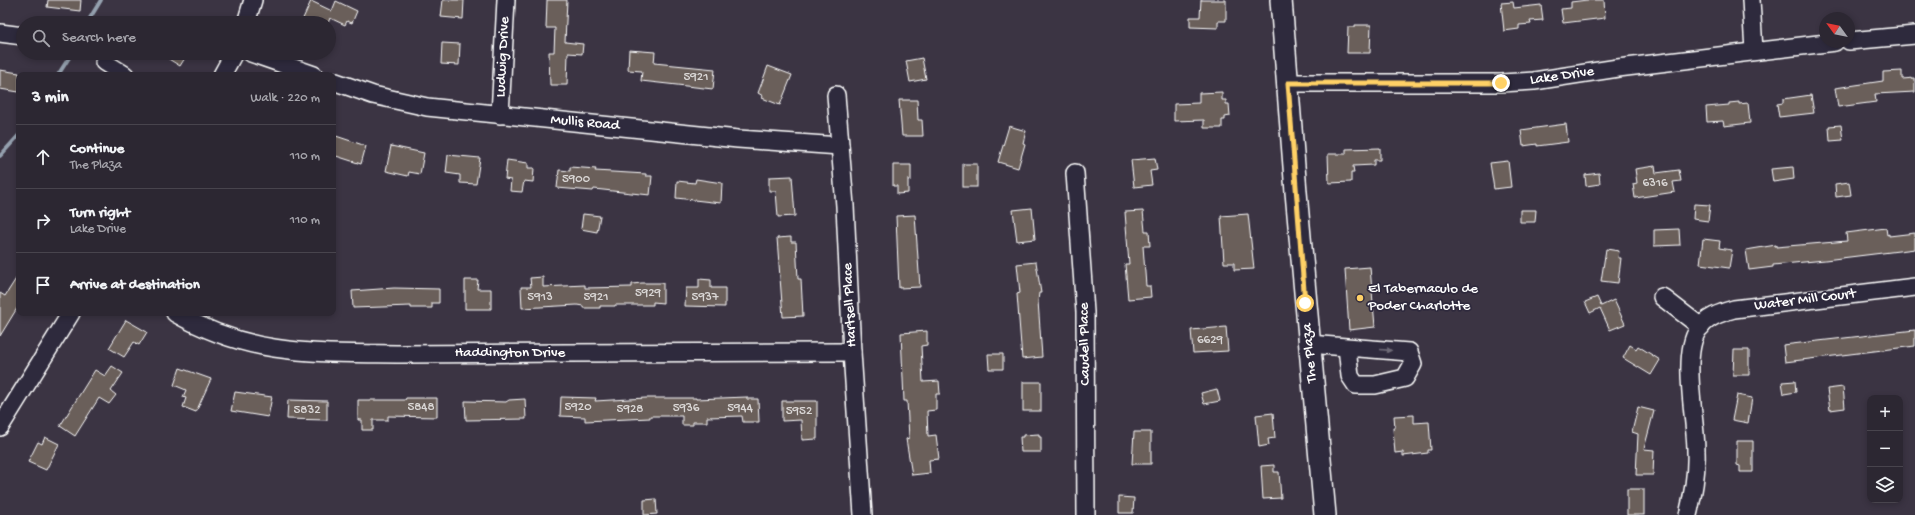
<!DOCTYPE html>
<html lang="en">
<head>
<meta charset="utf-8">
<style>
  body { margin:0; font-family:"Gochi Hand",sans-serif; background:#342f3a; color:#f1f3f6 }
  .controls { position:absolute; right:12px; bottom:12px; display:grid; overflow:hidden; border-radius:8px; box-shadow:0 2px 6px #0003 }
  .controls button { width:36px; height:36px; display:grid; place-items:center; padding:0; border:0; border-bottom:1px solid #48444d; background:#2c2732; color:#f1f3f6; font:20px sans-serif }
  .compass { position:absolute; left:1819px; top:12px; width:36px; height:36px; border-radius:50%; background:#2c2732; box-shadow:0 2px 6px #0003; rotate:303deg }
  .stop { position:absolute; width:12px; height:12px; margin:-9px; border:3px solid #ffd166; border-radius:50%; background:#fff }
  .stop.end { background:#ffd166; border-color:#fff; box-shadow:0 1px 4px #0008 }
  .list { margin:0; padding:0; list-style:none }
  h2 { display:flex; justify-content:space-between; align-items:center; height:52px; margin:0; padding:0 16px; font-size:17px }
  h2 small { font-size:13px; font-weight:400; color:#a6a5ac }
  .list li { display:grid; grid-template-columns:26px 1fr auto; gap:12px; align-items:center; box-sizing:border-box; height:64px; padding:0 16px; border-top:1px solid #48444d }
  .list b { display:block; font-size:15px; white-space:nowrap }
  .list p { margin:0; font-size:13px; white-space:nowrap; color:#a6a5ac }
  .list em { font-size:13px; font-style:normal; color:#a6a5ac }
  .icon { flex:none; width:22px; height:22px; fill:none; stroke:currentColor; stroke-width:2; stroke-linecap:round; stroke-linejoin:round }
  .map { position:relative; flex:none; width:1915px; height:515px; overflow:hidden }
  .search { position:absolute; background:#2c2732; box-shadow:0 2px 6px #0003; left:16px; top:16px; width:320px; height:44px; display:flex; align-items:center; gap:10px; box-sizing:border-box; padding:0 14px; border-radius:22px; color:#a6a5ac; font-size:15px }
  .panel { position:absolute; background:#2c2732; box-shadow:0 2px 6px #0003; left:16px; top:72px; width:320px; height:244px; border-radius:8px }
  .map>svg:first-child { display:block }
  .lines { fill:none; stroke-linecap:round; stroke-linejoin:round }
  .stream { stroke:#95a1af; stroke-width:4 }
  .building { fill:#6a5e5a; stroke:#fff }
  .minor-casing { stroke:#fff; stroke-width:20 }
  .major-casing { stroke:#fff; stroke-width:24 }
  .minor { stroke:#2f2a3d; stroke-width:17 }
  .major { stroke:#2f2a3d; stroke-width:21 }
  .oneway { fill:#6d6a77 }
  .route { stroke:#ffd166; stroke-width:5 }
  .poi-dot { fill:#ffd166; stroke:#2f2a3d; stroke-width:1.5 }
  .labels { text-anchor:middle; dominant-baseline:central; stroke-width:3.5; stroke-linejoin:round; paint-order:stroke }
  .number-label { font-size:13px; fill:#dad7d6 }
  .street-label { font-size:15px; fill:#fff; stroke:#2f2a3d }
  .poi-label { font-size:15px; fill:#fff; stroke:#2f2a3d; text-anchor:start }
</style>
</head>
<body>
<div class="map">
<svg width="1915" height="515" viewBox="0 0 1915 515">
  <rect width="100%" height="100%" fill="#3b3443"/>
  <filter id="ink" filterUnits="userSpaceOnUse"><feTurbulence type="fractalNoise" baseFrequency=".025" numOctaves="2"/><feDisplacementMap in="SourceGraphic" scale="8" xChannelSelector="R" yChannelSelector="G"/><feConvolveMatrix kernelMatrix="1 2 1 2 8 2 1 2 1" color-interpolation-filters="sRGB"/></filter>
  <g filter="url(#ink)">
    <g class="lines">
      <!-- stream -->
      <g class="stream">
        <path d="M87,23L101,0"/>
        <path d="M58,75L72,53"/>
        <path d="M0,156L19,135"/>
      </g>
    </g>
    <!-- building -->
    <g class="building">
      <path d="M48,0H81L80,11L47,7Z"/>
      <path d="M443,0H464L463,19L441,17Z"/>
      <path d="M547,0H567L565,42L583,44L582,54L568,53L567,85H550L549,52H554L555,28H546Z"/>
      <path d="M1201,0H1226V21H1218V28L1190,27V17H1200Z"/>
      <path d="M1587,0H1604L1605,18L1563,23L1561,9L1571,8V2Z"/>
      <path d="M311,1L332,11L336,1L357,11L352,23L347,21L345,25L330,18L328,23H301Z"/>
      <path d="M1513,2L1514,8L1541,5L1543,20L1530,21L1531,24L1519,25V29L1504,31L1501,3Z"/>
      <path d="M1355,25H1371L1370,53H1347L1348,27H1355Z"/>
      <path d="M442,43L460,44L459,65L441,64Z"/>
      <path d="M629,50L655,52L654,63L715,69L713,89L641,81L642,71L628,70Z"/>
      <path d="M159,53H188L180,66Z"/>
      <path d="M922,58L926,79L910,82L906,61Z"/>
      <path d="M768,66L792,75L780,105L762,98L763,96L758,93Z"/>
      <path d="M0,70L19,73V92L0,89Z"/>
      <path d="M1902,71V79L1915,78V92L1875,94L1876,102L1838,107L1835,88L1883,81V72Z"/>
      <path d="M1222,92V100H1226V104H1229L1230,116L1225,117V120H1222V128H1204V120L1174,121V104L1199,103V93Z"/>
      <path d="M1811,95L1814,113L1779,117L1777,104L1783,103V99Z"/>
      <path d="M899,100H917L918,120H922L923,136H902Z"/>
      <path d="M1739,102V104L1748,103L1750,123L1724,126L1723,121L1707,122L1706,107L1729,105V103Z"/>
      <path d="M1566,124L1568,142L1537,146V144L1523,146L1521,130Z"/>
      <path d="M1841,125L1843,140L1830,141L1829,126Z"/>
      <path d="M1009,126L1026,131L1023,143L1025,144L1018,168L998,162Z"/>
      <path d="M336,136L366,146L361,164L333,155V147Z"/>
      <path d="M391,146L424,153L420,174L409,172L408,176L386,171Z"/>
      <path d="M1380,148V160H1374V165L1353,166L1354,173H1351V182L1329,183L1328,154H1346V149Z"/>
      <path d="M448,155L480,158L476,184L460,183V175L446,173Z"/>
      <path d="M1155,158L1157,170L1150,171L1152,185L1134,187L1131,160Z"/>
      <path d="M507,160L528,163V168H534L533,182L524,181L522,192L510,191L511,180L505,179Z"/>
      <path d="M1508,161L1511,187L1494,189L1490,163Z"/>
      <rect x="963" y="164" width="14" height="23"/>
      <path d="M893,165H911V180H908V193L897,194V186H893Z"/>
      <path d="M1655,166L1656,173L1679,170L1681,181L1673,182L1675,192L1635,198L1633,184L1637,183L1635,169Z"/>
      <path d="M570,167L596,169L595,171L646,174V176H652L650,195L594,189L593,191L557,188L559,170L570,171Z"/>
      <path d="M1793,167L1794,179L1773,182L1771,169Z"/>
      <path d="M1599,173L1600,184L1586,186L1585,175Z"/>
      <path d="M792,176L795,216L778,217L776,191H769V177Z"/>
      <path d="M696,179L722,183L721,203L676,198L677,181L695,183Z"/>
      <path d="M1849,182L1851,195L1836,197L1835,184Z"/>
      <path d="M1694,204L1710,205L1708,221L1693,219Z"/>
      <path d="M1032,208L1035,239L1017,241L1013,210Z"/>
      <path d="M1520,210H1536L1535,222H1520Z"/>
      <path d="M1143,211L1145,231H1149L1150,246H1143L1146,286H1150L1151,297L1128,299L1125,264H1129L1125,212Z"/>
      <path d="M583,214L600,216L597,232L581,229Z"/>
      <path d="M1248,214L1254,269L1234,270V263H1224L1221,216Z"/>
      <path d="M915,215L920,287L899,288L896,216Z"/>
      <path d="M1886,228L1887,235L1889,234V236L1915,233V249L1825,260L1773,265V267L1749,270L1746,250L1776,245V247L1847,241L1846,233Z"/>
      <path d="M1679,229L1680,245L1654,246V230Z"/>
      <path d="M791,237V242H796L798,279H801L803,316L783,317L777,238Z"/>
      <path d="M1703,239L1720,241L1719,248L1732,250L1729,268L1700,264Z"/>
      <path d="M1606,249L1619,251L1618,258H1621L1618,283L1601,281Z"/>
      <path d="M1036,262L1041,293H1039L1038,301L1042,357L1022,359L1017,294L1020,293L1017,264Z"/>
      <path d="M1370,267L1375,327L1349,330L1345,269Z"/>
      <path d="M19,274V305L0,336V293L5,296Z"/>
      <path d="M543,277V287L585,285V288L632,287V284L642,283H663V303L653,302V305H615V306H600V308H583V306L577,305L522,308L521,287H531L530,278Z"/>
      <path d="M699,279L711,280V288H725V307L685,306L686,288H699Z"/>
      <path d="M465,280H478L477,289H491V309H465Z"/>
      <path d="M394,288L439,289V303H432V308H411V306L353,308L352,291Z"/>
      <path d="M1597,297L1601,306L1614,300L1625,324L1610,330L1600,308L1590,313L1585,302Z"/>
      <path d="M126,320L147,332L139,345L134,342L124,357L109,348Z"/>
      <path d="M1226,327L1228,351L1193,353L1191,330Z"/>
      <path d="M1915,330V346L1785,362L1783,345Z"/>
      <path d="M927,331V345L921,346L923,382L939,381L940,394H936V410L927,411L928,436L936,435L939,459L929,460L930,473L912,475L906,439L909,438L907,401H904L901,333Z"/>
      <path d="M1630,345L1636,349L1638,346L1660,360L1651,375L1623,358Z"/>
      <path d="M1734,350H1749V375H1733Z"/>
      <path d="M988,354H1003V369H989Z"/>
      <path d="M112,366L123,373L111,391L116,395L109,404L99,398L75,436L60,426L95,370L105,376Z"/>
      <path d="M180,368L211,379L196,412L183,407L186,398L183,397L186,390L174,385Z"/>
      <path d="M1795,381L1796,392L1784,394L1782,382Z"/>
      <rect x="1023" y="382" width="18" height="29"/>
      <path d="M1843,387L1845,408L1830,410L1827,389Z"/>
      <path d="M1217,389L1220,401L1204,404L1201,393Z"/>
      <path d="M235,392L272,397L268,417L231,411Z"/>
      <path d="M1737,395L1752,398L1748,423L1732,420Z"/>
      <path d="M561,397L596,398L595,401L646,398H696V399L747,397V399H758L759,422H743L742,416L707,417V422H693V425H682V416H650V418L585,421V417L560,416Z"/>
      <path d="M406,398H437V417L388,416V420H373V430H362V420H358V400H405Z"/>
      <path d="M525,399L526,419L466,420L465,401L506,402L509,400Z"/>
      <path d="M288,400L327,401V420L287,419Z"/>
      <path d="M782,401H817V439L802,440L801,420L782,421Z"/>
      <path d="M1638,407L1654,411L1644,449L1654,450L1653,475H1636L1638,434L1632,432Z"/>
      <path d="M1273,413L1275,438L1268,439L1269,445L1259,447L1256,415Z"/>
      <path d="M1414,415V423L1429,422L1431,450H1428V453L1403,456V452L1395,453L1393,428H1395L1394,416Z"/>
      <path d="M1134,432H1151V464H1132Z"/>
      <path d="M1039,434V437H1041V452H1021L1020,437H1023V435Z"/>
      <path d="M45,437L59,444L46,470L28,462L38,442L42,444Z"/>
      <path d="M1737,441H1753V472H1740V466L1737,465Z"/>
      <path d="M1274,465V472H1279L1281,498L1263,499L1261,466Z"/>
      <rect x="1627" y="489" width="17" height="26"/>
      <path d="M1119,497L1134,498L1133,513H1119Z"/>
      <path d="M656,499L657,514L644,515V500Z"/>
    </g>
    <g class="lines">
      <!-- minor casing -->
      <g class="minor-casing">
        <g id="minor">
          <path d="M1751,0L1754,51"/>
          <path d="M246,23L253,0"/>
          <path d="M0,33L23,36"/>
          <path d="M1849,41L1915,35"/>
          <path d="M251,53L314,75"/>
          <path d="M104,62L125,75"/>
          <path d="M222,75L234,53"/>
          <path d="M333,81L373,95L427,107L738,139L840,146"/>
          <path d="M1288,83H1501L1534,81L1618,68L1835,42"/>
          <path d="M836,95L845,206L852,352L863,515"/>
          <path d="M500,115L506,0"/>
          <path d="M1075,173L1085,312L1086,515"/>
          <path d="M1662,297L1701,327"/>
          <path d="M175,313C252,357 315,353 401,354C456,354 511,353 566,353C662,352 757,353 852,352"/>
          <path d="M1309,344L1409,352L1413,364L1405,378L1375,385H1356L1350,376L1347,347"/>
          <path d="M0,427L71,313"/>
          <path d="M1688,515C1693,495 1697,472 1696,451C1696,420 1681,355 1698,330C1707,317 1720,313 1734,309L1915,287"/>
        </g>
      </g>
      <!-- major casing -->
      <g class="major-casing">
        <path id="major" d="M1281,0L1296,192L1325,515"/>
      </g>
      <!-- minor -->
      <use href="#minor" class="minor"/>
      <!-- major -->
      <use href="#major" class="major"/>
    </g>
    <!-- one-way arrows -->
    <defs><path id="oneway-solid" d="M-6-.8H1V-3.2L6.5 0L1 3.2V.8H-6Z"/></defs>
    <use class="oneway" href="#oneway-solid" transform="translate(1386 350) rotate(5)"/>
  </g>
  <g class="lines" filter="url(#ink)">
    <!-- route -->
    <path class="route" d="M1305,303L1288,83H1501"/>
  </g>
  <!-- markers -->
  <circle class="poi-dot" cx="1360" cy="298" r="4"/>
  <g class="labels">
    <!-- number labels -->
    <g class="number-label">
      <text x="696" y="77">5921</text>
      <text x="576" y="179">5900</text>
      <text x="1655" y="183">6316</text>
      <text x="648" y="293">5929</text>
      <text x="540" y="297">5913</text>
      <text x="596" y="297">5921</text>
      <text x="705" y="297">5937</text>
      <text x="1210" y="340">6629</text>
      <text x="421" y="407">5848</text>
      <text x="578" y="407">5920</text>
      <text x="686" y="408">5936</text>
      <text x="740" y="408">5944</text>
      <text x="630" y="409">5928</text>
      <text x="307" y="410">5832</text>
      <text x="799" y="411">5952</text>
    </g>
    <!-- street labels -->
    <g class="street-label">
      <text transform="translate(503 57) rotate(-87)">Ludwig Drive</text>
      <text transform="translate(1562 76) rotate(-8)">Lake Drive</text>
      <text transform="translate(585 123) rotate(5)">Mullis Road</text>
      <text transform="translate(1805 300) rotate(-7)">Water Mill Court</text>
      <text transform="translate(850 305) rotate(-93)">Hartsell Place</text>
      <text transform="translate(1085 344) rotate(-91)">Caudell Place</text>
      <text x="510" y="353">Haddington Drive</text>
      <text transform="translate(1310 353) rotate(-95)">The Plaza</text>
    </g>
    <!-- poi labels -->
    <g class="poi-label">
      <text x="1368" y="289">El Tabernaculo de<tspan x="1368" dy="17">Poder Charlotte</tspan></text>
    </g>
  </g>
</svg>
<div class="controls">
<button>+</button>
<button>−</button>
<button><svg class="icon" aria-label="layers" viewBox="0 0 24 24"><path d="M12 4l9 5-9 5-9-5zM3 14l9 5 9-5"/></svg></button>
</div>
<svg class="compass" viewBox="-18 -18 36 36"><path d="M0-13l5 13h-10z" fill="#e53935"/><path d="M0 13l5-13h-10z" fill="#a6a5ac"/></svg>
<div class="stop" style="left:1305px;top:303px"></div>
<div class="stop end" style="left:1501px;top:83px"></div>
<div class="search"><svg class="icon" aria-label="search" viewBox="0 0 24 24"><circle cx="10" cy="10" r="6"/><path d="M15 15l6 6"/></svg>Search here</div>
<section class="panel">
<h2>3 min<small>Walk · 220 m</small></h2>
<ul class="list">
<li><svg class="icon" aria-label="ahead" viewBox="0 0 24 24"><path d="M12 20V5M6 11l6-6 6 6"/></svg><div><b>Continue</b><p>The Plaza</p></div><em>110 m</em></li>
<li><svg class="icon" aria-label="right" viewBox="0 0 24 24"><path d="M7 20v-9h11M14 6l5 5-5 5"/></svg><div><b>Turn right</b><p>Lake Drive</p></div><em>110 m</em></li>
<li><svg class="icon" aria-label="arrive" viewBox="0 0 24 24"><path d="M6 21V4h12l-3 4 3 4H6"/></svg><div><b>Arrive at destination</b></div></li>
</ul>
</section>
</div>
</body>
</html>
